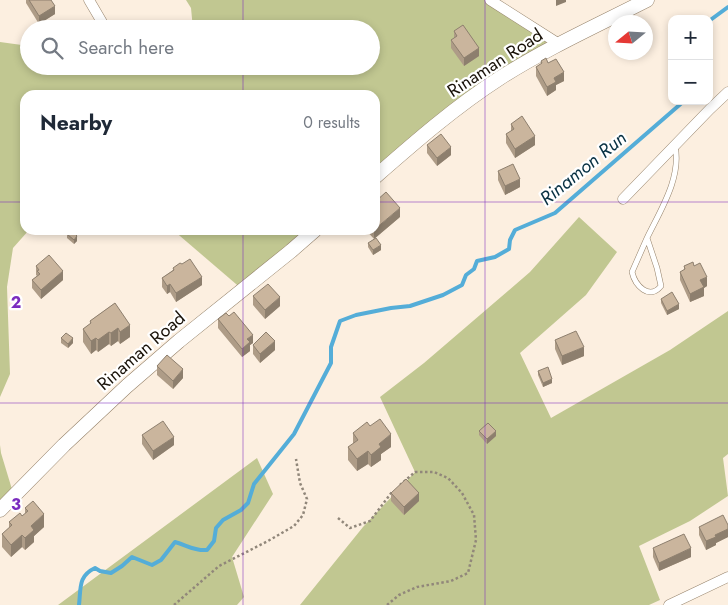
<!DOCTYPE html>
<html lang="en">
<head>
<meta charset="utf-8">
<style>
  body { margin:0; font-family:Jost,sans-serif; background:#f6f6f7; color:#1f2937 }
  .controls { position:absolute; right:15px; top:15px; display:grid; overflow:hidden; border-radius:10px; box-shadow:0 2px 8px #0003 }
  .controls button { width:45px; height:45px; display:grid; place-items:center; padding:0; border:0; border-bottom:1px solid #e0e1e3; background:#fff; color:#1f2937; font:25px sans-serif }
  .compass { position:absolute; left:608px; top:15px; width:45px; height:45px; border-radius:50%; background:#fff; box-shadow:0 2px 8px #0003; rotate:252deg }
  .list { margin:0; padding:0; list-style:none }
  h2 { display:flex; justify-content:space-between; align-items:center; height:65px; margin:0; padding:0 20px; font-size:21px }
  h2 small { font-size:16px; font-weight:400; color:#747a83 }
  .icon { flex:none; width:28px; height:28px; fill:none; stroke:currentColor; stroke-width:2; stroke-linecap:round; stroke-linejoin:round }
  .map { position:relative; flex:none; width:728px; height:605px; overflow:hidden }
  .search { position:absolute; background:#fff; box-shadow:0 2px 8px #0003; left:20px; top:20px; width:360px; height:55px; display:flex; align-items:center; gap:12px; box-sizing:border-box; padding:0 18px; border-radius:28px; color:#747a83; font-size:19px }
  .panel { position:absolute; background:#fff; box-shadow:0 2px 8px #0003; left:20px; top:90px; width:360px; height:145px; border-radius:15px }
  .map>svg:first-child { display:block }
  .green { fill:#c1c791 }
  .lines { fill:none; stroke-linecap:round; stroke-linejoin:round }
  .stream { stroke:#54add8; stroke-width:4 }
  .lane-casing { stroke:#95826a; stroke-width:6 }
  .street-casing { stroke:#95826a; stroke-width:11 }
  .secondary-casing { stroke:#95826a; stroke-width:15 }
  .path { stroke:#91877a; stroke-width:2.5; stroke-dasharray:2.5 2.5; stroke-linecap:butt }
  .lane { stroke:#fff; stroke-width:5 }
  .street { stroke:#fff; stroke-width:10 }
  .secondary { stroke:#fff; stroke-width:14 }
  .wall { fill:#ae9c87 }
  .shaded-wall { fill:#8d7f6e }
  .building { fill:#cab59d; stroke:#8d7f6e }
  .grid { fill:none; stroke:#7b2cbf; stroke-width:1; stroke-opacity:0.55 }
  .labels { text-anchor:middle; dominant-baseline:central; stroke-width:4.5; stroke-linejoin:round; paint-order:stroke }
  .street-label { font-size:18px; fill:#181108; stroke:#fff }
  .water-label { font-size:19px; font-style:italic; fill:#083143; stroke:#fff }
  .grid-label { font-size:16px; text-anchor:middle; font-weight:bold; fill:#7b2cbf; stroke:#fff; stroke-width:4.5; stroke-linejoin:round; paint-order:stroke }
</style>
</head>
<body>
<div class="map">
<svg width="728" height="605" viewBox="0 0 728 605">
  <rect width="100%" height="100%" fill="#fcefe0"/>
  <!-- green -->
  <g class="green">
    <path d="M186,0H490L559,44L536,56L375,177V95H25V230H29L13,248L7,287L10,374L0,397V42L29,46V66H371V29H193L191,8Z"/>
    <path d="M579,217L617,252L586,295L520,353L551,418L670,350L728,311V454L723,458L728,496L690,521L639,546L660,600L649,605H300L363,527L415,472L380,397L424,363L530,272Z"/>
    <path d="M173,230H315L243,290Z"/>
    <path d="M0,445L1,453L14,496L0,510Z"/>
    <path d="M257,458L273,494L232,557L244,597L237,605H58Z"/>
  </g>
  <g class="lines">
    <!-- stream -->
    <g class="stream">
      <path d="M709,21L728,7"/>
      <path d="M79,605C81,588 78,576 95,568L100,571L111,573L122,566L132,557L152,565L161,560L175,542C187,545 193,551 207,550L214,541L216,528L223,520L241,510L248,503L254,484L294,434L331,363V347L340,321L356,315L391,308L410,306L443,295L462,285L466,275L474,269L477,261L495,257L509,249L510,240L515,230L555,213L684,101"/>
    </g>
    <!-- lane casing -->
    <g class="lane-casing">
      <path id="lane" d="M647,238L632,272C635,285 649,301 661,286L657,268L647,238C660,211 682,177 675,146"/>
    </g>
    <!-- street casing -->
    <g class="street-casing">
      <g id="street">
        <path d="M89,0L106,29"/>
        <path d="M490,0L559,44"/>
        <path d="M623,199L710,109L728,92"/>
        <path d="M669,605L728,577"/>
      </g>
    </g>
    <!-- secondary casing -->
    <g class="secondary-casing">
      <g id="secondary">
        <path d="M375,177C415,142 455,107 500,78C547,48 598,25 647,0"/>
        <path d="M0,510L64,445L127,386L179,341L291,251L315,230"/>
      </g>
    </g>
    <!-- path -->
    <g class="path">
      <path d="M338,518L350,528L370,521L392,492"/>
      <path d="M174,605L219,566L268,541L294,526L303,515L307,499L300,483L296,459"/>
      <path d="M387,605L399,595L417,587L451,581L468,573L476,540L474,515L462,493L448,478L434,472H415L400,485"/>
    </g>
    <!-- lane -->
    <use href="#lane" class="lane"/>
    <!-- street -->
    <use href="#street" class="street"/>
    <!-- secondary -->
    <use href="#secondary" class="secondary"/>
  </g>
  <!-- wall -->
  <g class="wall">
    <path d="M26,0H51L55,14L39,24L26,3Z"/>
    <path d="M454,31L479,56L464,66L451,48V40L454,38Z"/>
    <path d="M541,61L548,63L564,81L556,85V90L547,96L536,76V67L541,64Z"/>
    <path d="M511,124L535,145L515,158L506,143V134L511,131Z"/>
    <path d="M427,145L451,155L437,166L427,153Z"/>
    <path d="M498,171L520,187L505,195L498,180Z"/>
    <path d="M400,217L374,239L366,230H375Z"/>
    <path d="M67,234L77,241L74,244L67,238Z"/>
    <path d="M368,243L381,250L373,255L368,247Z"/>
    <path d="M36,266L63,280L41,299L32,288V280L37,276L36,275Z"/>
    <path d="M684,266H694L707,286L704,288V296L690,302L680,280V272L684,270Z"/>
    <path d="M173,268L202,285L176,302L170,292L167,294L162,287V278L173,270Z"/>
    <path d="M253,296L280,306L265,319L253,305Z"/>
    <path d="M661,299L679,309L667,315L661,303Z"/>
    <path d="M115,303L130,337L120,344L118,341L111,346L109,344L98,352L96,350L91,354L83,342V329L90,324V321Z"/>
    <path d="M218,319L253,343L250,345V351L242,357L218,328Z"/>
    <path d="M61,338L73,343L68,348L61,343Z"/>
    <path d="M555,340L584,356L562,365L555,349Z"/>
    <path d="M253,345L275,350L260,363L253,354Z"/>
    <path d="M157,366L183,378L173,389L157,375Z"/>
    <path d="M538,371L552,383L543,387L538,375Z"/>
    <path d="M370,426L391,447L381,454V460L371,467L368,464L357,471L348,460V447L353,444V433Z"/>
    <path d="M479,431L496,436L487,444L479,435Z"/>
    <path d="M142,435L174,445L153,460L142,444Z"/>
    <path d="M391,493L419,501L404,515L391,501Z"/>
    <path d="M25,508L44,527L34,536V542L25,550L22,547L11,557L2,547V534L9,528V522L22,516L25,514Z"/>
    <path d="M728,525V537L716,543V545L706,550L699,535V527Z"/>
    <path d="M653,548L691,557L659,571L653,557Z"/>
  </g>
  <!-- shaded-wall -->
  <g class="shaded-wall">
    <path d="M556,0H566V2L556,6Z"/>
    <path d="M55,6V14L39,24V16Z"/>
    <path d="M479,48V56L464,66V58Z"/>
    <path d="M564,72V81L556,85V90L547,96V87L554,78Z"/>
    <path d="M535,136V145L515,158V149Z"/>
    <path d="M451,147V155L437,166V158Z"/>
    <path d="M520,179V187L505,195V186Z"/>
    <path d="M400,208V217L374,239V230Z"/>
    <path d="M77,236V241L74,244V240Z"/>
    <path d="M381,245V250L373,255V250Z"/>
    <path d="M63,271V280L41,299V290Z"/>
    <path d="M202,277V285L176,302V293Z"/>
    <path d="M707,277V286L704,288V296L690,302V294L700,280Z"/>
    <path d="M170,284V292L167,294V286Z"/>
    <path d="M280,297V306L265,319V310Z"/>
    <path d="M679,304V309L667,315V311Z"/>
    <path d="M130,325V337L120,344V332Z"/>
    <path d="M118,328V341L111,346V333Z"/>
    <path d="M109,332V344L98,352V340Z"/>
    <path d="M253,335V343L250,345V351L242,357V349L247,339Z"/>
    <path d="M73,338V343L68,348V344Z"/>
    <path d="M96,338V350L91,354V341Z"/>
    <path d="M275,341V350L260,363V354Z"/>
    <path d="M584,347V356L562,365V356Z"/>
    <path d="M183,369V378L173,389V381Z"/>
    <path d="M552,379V383L543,387V383Z"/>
    <path d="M496,431V436L487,444V439Z"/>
    <path d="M391,434V447L381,454V460L371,467V455L379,444Z"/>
    <path d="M174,437V445L153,460V451Z"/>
    <path d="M368,451V464L357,471V459Z"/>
    <path d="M419,493V501L404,515V507Z"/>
    <path d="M44,514V527L34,536V542L25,550V538L31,526Z"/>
    <path d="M728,529V537L716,543V545L706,550V541L715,535Z"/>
    <path d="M22,535V547L11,557V545Z"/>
    <path d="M691,548V557L659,571V563Z"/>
  </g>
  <!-- building -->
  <g class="building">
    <path d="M29,0H51L55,6L39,16Z"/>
    <path d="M463,25L479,48L464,58L451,40L457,36L454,31Z"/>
    <path d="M546,58L548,63L556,59L564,72L554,78L556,82L547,87L536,67L542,63L541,61Z"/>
    <path d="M522,116L535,136L515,149L506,134L514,129L511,124Z"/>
    <path d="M441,134L451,147L437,158L427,145Z"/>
    <path d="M513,164L520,179L505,186L498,171Z"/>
    <path d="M386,192L400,208L375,229V202Z"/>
    <path d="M71,230L77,236L74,240L67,234Z"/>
    <path d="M376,238L381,245L373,250L368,243Z"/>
    <path d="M49,255L63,271L41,290L32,280L40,274L37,271L39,270L36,266Z"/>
    <path d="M190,259L202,277L176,293L170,284L167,286L162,278L174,270L173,268L180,263L182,264Z"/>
    <path d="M693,262L694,266L700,263L707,277L700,280L704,287L690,294L680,272L685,269L684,266Z"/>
    <path d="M268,284L280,297L265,310L253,296Z"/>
    <path d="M672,292L679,304L667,311L661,299Z"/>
    <path d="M115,303L130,325L120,332L118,328L111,333L109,332L98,340L96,338L91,341L83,329L91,323L90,321Z"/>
    <path d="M234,312L253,335L247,339L250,342L242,349L218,319L226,313L229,316Z"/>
    <path d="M576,331L584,347L562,356L555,340Z"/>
    <path d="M266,332L275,341L260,354L253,345Z"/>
    <path d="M66,333L73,338L68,344L61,338Z"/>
    <path d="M167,355L183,369L173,381L157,366Z"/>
    <path d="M548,367L552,379L543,383L538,371Z"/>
    <path d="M380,419L391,434L379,444L381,447L371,455L368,451L357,459L348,447L358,440L353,433L367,422L370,426Z"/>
    <path d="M163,421L174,437L153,451L142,435Z"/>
    <path d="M488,423L496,431L487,439L479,431Z"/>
    <path d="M406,479L419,493L404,507L391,493Z"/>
    <path d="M33,501L44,514L31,526L34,530L25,538L22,535L11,545L2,534L12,525L9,522L20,513L22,516L28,511L25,508Z"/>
    <path d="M723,515L728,525V529L715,535L716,537L706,541L699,527Z"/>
    <path d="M684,534L691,548L659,563L653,548Z"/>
  </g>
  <!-- grid -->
  <path class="grid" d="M243,0V29M485,0V605M243,66V95M0,202H25M375,202H728M243,230V605M0,403H728"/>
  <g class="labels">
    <!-- street labels -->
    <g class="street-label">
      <text transform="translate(495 63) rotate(-33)">Rinaman Road</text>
      <text transform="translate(141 351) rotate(-41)">Rinaman Road</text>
    </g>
    <!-- water labels -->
    <g class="water-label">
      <text transform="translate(583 168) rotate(-39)">Rinamon Run</text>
    </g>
  </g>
  <g class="grid-label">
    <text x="16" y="308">2</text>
    <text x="16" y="510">3</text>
  </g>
</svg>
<div class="controls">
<button>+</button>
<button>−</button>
</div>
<svg class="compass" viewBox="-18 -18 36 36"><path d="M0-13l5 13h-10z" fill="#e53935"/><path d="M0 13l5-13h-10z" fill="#747a83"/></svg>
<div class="search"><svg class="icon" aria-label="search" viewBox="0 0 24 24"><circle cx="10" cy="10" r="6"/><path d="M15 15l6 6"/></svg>Search here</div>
<section class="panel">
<h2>Nearby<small>0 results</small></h2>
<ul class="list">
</ul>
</section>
</div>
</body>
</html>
